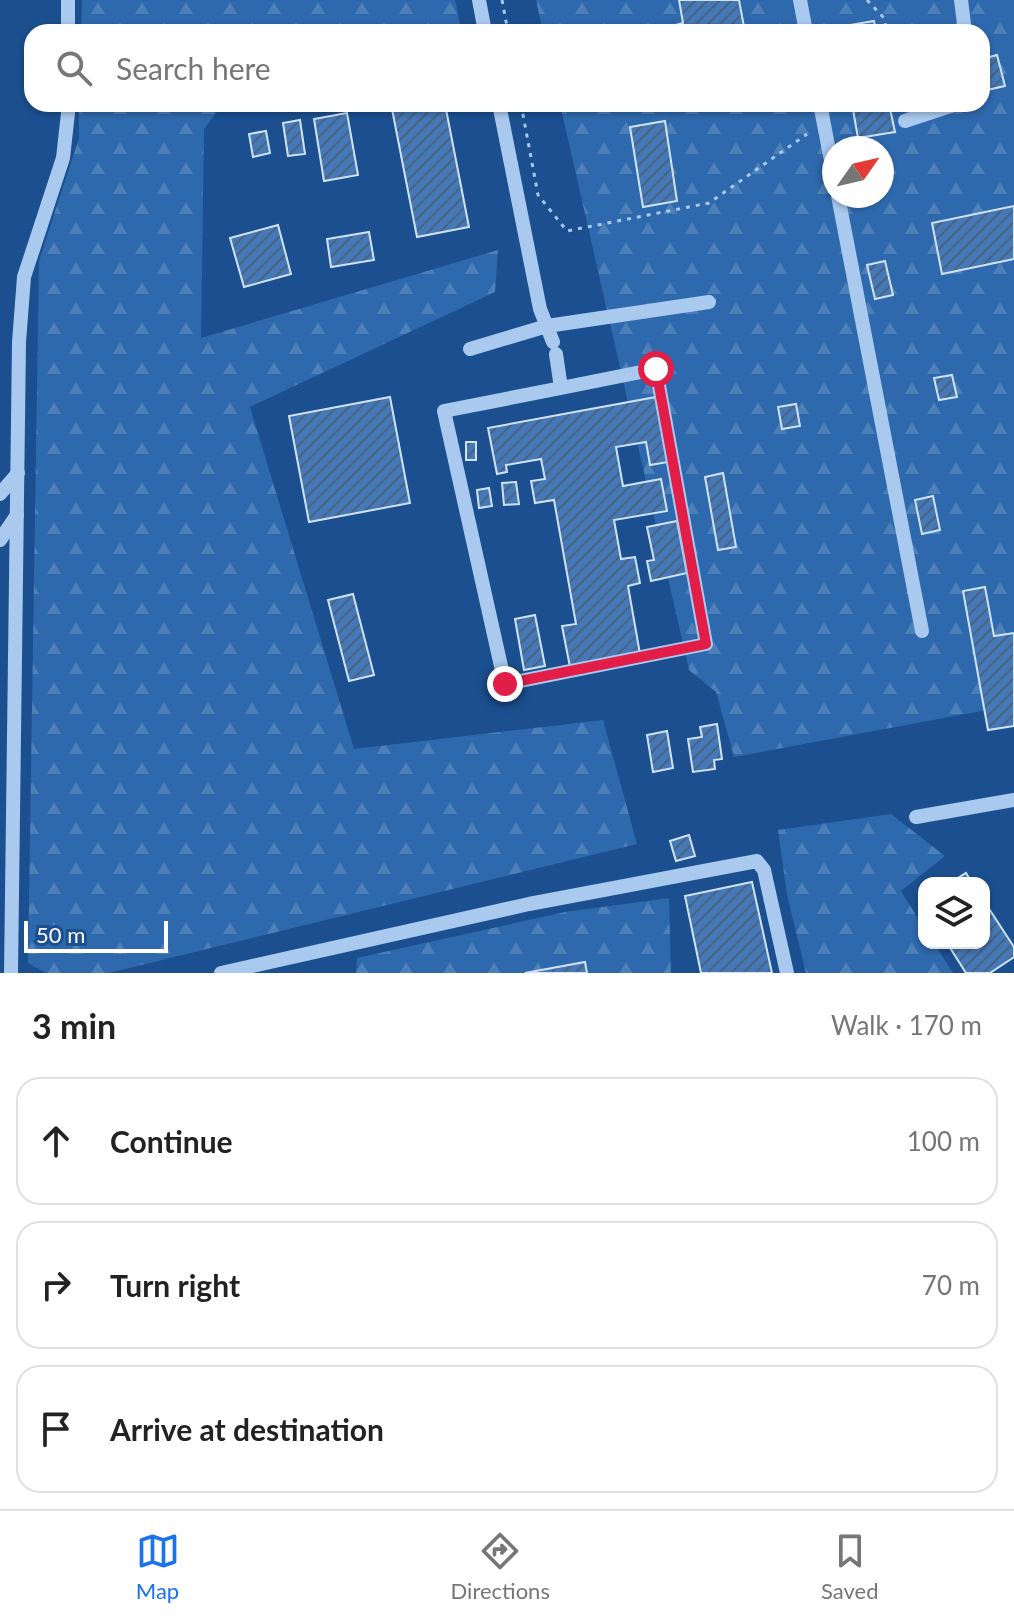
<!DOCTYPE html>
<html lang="en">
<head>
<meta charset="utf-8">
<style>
  body { margin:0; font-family:Lato,sans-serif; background:#f2f2f2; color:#222 }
  .controls { position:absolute; right:24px; bottom:24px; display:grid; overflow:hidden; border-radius:16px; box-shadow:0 2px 6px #0004 }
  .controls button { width:72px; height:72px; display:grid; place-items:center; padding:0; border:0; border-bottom:2px solid #e0e0e0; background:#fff; color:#222; font:40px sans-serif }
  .compass { position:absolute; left:822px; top:136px; width:72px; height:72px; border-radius:50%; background:#fff; box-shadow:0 2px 6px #0004; rotate:56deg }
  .scale { position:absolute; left:24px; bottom:20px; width:144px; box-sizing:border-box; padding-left:8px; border:4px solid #fff; border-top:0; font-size:22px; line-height:28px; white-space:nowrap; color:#fff; -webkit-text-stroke:6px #1b4f8f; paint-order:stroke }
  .stop { position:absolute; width:24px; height:24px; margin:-18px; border:6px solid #e11d48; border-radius:50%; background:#fff }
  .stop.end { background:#e11d48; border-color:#fff; box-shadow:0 2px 8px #0008 }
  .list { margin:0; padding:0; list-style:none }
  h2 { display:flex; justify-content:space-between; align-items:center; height:104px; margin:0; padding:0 32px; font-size:34px }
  h2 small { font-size:26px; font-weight:400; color:#767676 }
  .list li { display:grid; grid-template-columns:52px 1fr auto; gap:24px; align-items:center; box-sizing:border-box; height:128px; margin:0 16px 16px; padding:0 16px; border:2px solid #e0e0e0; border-radius:24px }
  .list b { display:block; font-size:30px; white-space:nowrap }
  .list em { font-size:26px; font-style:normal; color:#767676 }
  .icon { flex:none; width:44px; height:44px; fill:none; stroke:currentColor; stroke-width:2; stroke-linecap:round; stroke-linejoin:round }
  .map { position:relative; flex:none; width:1014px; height:973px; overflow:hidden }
  .search { position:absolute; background:#fff; box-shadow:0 2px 6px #0004; left:24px; right:24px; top:24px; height:88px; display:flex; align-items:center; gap:20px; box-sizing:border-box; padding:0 28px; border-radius:24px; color:#767676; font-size:30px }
  .sheet { height:536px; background:#fff }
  nav { display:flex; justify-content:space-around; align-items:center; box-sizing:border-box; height:112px; border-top:2px solid #e0e0e0; background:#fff; font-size:22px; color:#767676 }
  nav a { display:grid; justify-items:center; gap:4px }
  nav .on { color:#1a73e8 }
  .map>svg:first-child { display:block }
  .forest { fill:url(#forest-firs); fill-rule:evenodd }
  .building { fill:url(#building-hatch); stroke:#cfe3fa; stroke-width:2 }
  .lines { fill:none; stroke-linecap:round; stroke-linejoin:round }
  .path { stroke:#a9c9ee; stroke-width:3; stroke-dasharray:4 6; stroke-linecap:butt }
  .minor { stroke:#a9c9ee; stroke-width:14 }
  .route { stroke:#e11d48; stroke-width:10 }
</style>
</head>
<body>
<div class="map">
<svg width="1014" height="973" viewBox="0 0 1014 973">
  <defs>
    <pattern id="forest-firs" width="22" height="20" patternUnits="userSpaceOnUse" patternTransform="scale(2)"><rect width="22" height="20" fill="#2e69ad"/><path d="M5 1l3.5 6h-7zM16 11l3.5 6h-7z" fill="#4d80b9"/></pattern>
    <pattern id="building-hatch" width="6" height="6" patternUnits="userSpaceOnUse" patternTransform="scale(2)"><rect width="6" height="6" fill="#4478b7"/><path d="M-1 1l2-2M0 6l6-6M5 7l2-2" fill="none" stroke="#486282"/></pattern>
  </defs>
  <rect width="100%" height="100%" fill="#1b4f8f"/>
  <!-- forest -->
  <g class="forest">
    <path d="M82,0H455L460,24L421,32H81Z"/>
    <path d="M536,0H1014V705L734,757L716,692L689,670L560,104H982V32H543ZM834,148H882V196H834Z"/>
    <path d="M79,104H223L204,129L201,338L498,250L495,292L250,407L354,749L603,720L637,844L109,973H46L28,963L39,261L79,138Z"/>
    <path d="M891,814L945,856L901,891L924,928V943H934L953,973H806L787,895L778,830Z"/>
    <path d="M669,898L671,973H356L357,958L565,912Z"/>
  </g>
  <!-- building -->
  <g class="building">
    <path d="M679,0H739L745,32H649L683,23Z"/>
    <path d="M874,21L876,32H838V27Z"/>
    <path d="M997,55L1005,86L987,90L982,59Z"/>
    <path d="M391,104H445L469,227L417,237Z"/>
    <path d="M852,104H889L895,132L858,138Z"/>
    <path d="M347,113L358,175L324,181L314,119Z"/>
    <path d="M300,120L305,154L288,156L283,123Z"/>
    <path d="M665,121L677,201L643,207L630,127Z"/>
    <path d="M266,131L270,153L253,157L249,134Z"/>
    <path d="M1014,206V259L942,274L932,223Z"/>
    <path d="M278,225L291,274L244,287L230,238Z"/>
    <path d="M369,232L374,260L331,267L327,239Z"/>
    <path d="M885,261L893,295L875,299L867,265Z"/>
    <path d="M952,375L957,397L939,400L934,378Z"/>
    <path d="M390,397L410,503L309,522L289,416Z"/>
    <path d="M656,397L668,462L650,465L646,442L616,447L623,486L661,479L667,511L614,520L621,559L635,557L640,583L628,586L640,654L570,667L562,626L576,624L554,500L535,503L531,481L545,479L541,459L506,465L507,472L497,474L488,428Z"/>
    <path d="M796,404L800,426L782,429L778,407Z"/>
    <rect x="466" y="442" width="10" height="18"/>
    <path d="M723,473L736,547L718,550L705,477Z"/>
    <path d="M516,482L519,504L504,505L502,483Z"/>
    <path d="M489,488L492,506L479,508L477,490Z"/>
    <path d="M933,496L940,530L922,534L915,500Z"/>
    <path d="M677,521L687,573L651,581L647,561L654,560L647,527Z"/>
    <path d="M985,587L994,636L1014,633V726L988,730L963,591Z"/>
    <path d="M353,594L374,675L349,681L328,600Z"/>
    <path d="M535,615L545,666L524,670L515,619Z"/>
    <path d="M717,724L722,759L714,760L715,769L693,772L688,739L702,737L700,727Z"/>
    <path d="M667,731L673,768L653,772L647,735Z"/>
    <path d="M689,835L695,856L676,861L670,841Z"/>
    <path d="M966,873L972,883H950Z"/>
    <path d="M752,882L772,973H701L685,896Z"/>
    <path d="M984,901L1014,947V957L990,973H966L947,943H984Z"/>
    <path d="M585,962L587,973H525Z"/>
  </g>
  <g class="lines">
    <!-- path -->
    <g class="path">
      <path d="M502,0L508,32"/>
      <path d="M867,0L884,18L887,32"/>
      <path d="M521,104L538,195L567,231L709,203L807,134"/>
    </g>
    <!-- minor -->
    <g class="minor">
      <path d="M68,0V32"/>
      <path d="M479,0L485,32"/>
      <path d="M800,0L806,32"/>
      <path d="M961,0L965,32"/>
      <path d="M499,104L540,309L553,342"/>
      <path d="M820,104L834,176"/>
      <path d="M905,121L956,104"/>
      <path d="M838,196L922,631"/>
      <path d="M470,349L547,326L709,302"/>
      <path d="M556,354L561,388L656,369L706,644L505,684L444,411L561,388"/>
      <path d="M0,494L18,473"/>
      <path d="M0,540L17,515"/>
      <path d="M916,817L1014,800"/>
      <path d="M11,973L19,342L24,277L63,158L69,104"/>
      <path d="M221,973L529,904L757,861L764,870L787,973"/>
    </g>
  </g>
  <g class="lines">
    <!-- route -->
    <path class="route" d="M505,684L706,644L656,369"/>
  </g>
</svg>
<div class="controls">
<button><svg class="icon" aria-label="layers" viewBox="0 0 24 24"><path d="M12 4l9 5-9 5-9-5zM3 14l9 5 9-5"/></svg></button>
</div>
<svg class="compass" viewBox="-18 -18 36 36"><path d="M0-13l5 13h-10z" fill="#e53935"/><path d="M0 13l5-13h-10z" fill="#767676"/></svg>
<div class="scale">50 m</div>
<div class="stop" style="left:656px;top:369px"></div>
<div class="stop end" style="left:505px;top:684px"></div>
<div class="search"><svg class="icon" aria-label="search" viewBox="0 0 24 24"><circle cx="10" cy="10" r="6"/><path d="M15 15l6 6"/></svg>Search here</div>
</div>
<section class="sheet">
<h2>3 min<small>Walk · 170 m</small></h2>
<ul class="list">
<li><svg class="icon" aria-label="ahead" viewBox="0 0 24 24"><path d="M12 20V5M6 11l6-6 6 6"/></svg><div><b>Continue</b></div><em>100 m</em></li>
<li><svg class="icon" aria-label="right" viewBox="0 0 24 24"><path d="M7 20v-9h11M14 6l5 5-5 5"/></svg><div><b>Turn right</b></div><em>70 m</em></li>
<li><svg class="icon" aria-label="arrive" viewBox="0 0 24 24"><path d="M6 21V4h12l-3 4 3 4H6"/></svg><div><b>Arrive at destination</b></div></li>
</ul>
</section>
<nav>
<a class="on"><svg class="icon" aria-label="map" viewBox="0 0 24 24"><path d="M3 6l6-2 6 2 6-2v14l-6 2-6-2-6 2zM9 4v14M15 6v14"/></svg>Map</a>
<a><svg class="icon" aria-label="directions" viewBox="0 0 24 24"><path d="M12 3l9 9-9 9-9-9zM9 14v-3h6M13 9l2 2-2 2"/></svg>Directions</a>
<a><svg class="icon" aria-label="saved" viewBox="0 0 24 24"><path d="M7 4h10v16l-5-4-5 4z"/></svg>Saved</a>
</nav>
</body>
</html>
